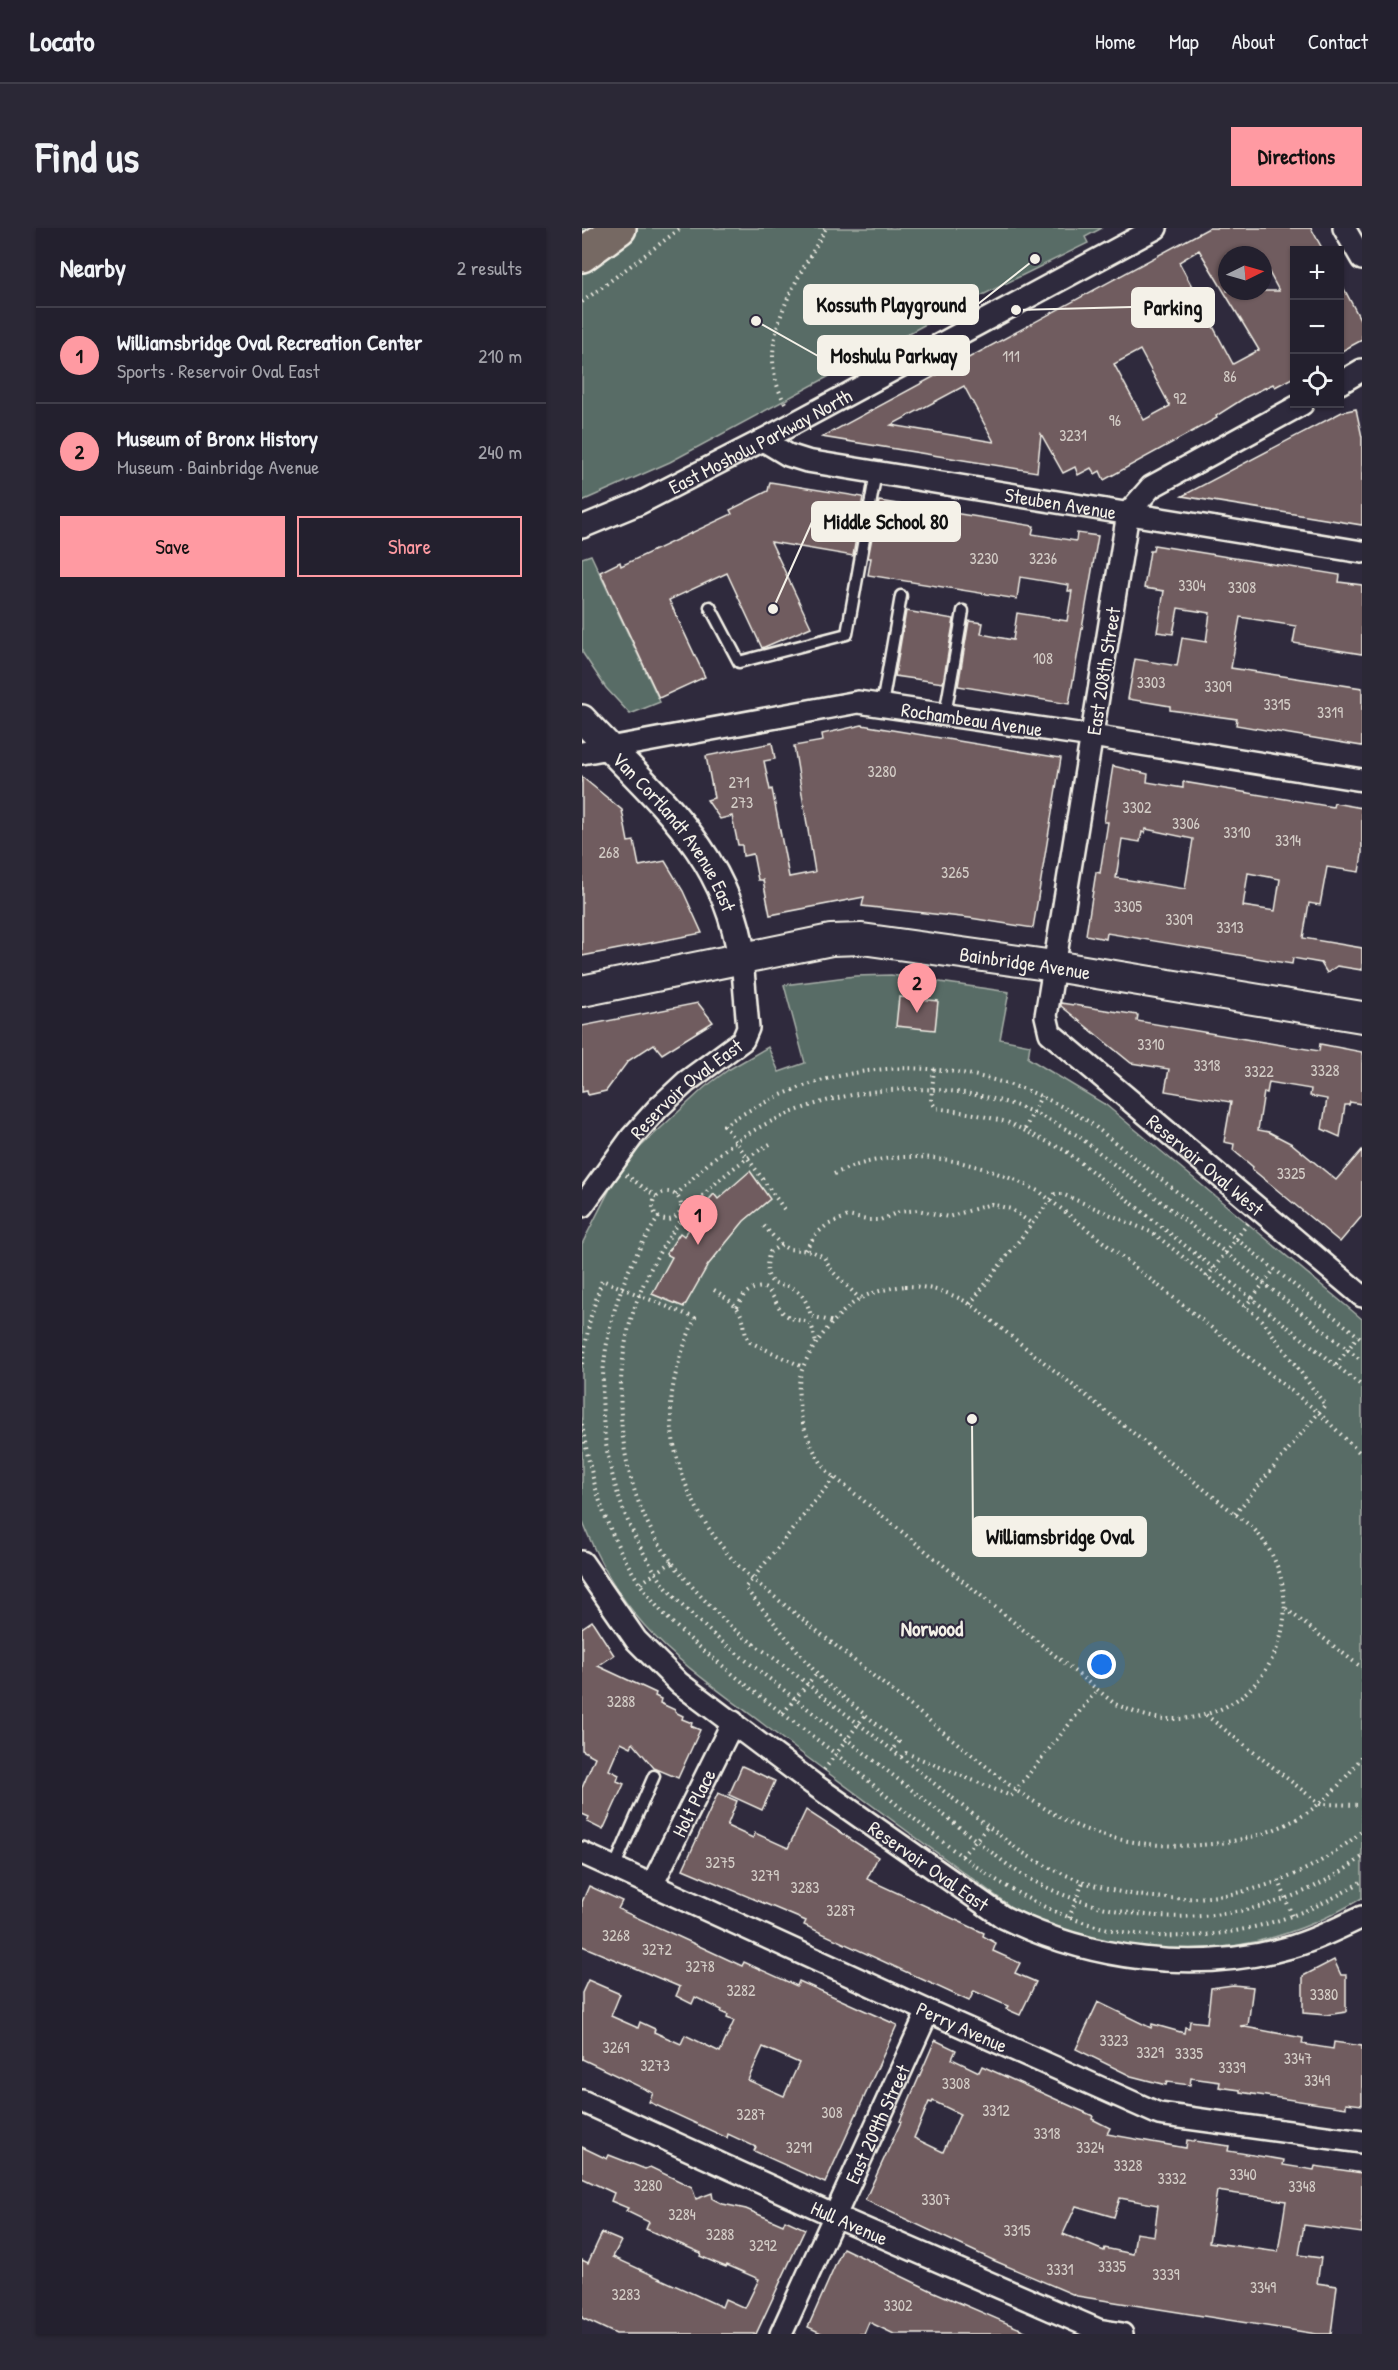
<!DOCTYPE html>
<html lang="en">
<head>
<meta charset="utf-8">
<style>
  body { margin:0; font-family:"Patrick Hand",sans-serif; background:#2b2836; color:#f1f3f6 }
  .controls { position:absolute; right:18px; top:18px; display:grid; overflow:hidden; border-radius:0px; box-shadow:0 2px 4px #0004 }
  .controls button { width:54px; height:54px; display:grid; place-items:center; padding:0; border:0; border-bottom:2px solid #403e4a; background:#23202e; color:#f1f3f6; font:30px sans-serif }
  .compass { position:absolute; left:636px; top:18px; width:54px; height:54px; border-radius:50%; background:#23202e; box-shadow:0 2px 4px #0004; rotate:85deg }
  .you { position:absolute; left:520px; top:1437px; width:21px; height:21px; margin:-15px; border:4px solid #fff; border-radius:50%; background:#1a73e8; box-shadow:0 0 0 9px #1a73e833 }
  .badge { display:grid; place-items:center; width:39px; height:39px; border-radius:50%; background:#ff9aa2; color:#111; font-size:20px; font-weight:700 }
  .pin { position:absolute; translate:-50% -50px; filter:drop-shadow(0 2px 3px #0008) }
  .pin::after { content:''; position:absolute; top:32px; width:21px; height:18px; background:inherit; clip-path:polygon(0 0,100% 0,50% 100%) }
  .list { margin:0; padding:0; list-style:none }
  h2 { display:flex; justify-content:space-between; align-items:center; height:78px; margin:0; padding:0 24px; font-size:26px }
  h2 small { font-size:20px; font-weight:400; color:#a3a3aa }
  .list li { display:grid; grid-template-columns:39px 1fr auto; gap:18px; align-items:center; box-sizing:border-box; height:96px; padding:0 24px; border-top:2px solid #403e4a }
  .list b { display:block; font-size:22px; white-space:nowrap }
  .list p { margin:0; font-size:20px; white-space:nowrap; color:#a3a3aa }
  .list em { font-size:20px; font-style:normal; color:#a3a3aa }
  .actions { display:flex; gap:12px; padding:18px 24px }
  .actions a { flex:1; padding:14px 0; border:2px solid #ff9aa2; border-radius:0px; text-align:center; font-size:21px; color:#ff9aa2 }
  .actions .main { background:#ff9aa2; color:#111 }
  .icon { flex:none; width:33px; height:33px; fill:none; stroke:currentColor; stroke-width:2; stroke-linecap:round; stroke-linejoin:round }
  .map { position:relative; flex:none; width:780px; height:2106px; overflow:hidden; border-radius:0px }
  header { display:flex; align-items:center; gap:36px; box-sizing:border-box; height:84px; padding:0 30px; background:#23202e; border-bottom:2px solid #403e4a }
  header strong { font-size:28px }
  nav { display:flex; gap:33px; margin-inline-start:auto; font-size:21px }
  .intro { display:flex; align-items:center; justify-content:space-between; box-sizing:border-box; height:144px; padding:0 36px }
  h1 { margin:0; font-size:42px }
  .button { padding:15px 27px; border-radius:0px; background:#ff9aa2; color:#111; font-size:21px; font-weight:700 }
  main { display:flex; gap:36px; padding:0 36px }
  aside { flex:1; background:#23202e; border-radius:0px; box-shadow:0 2px 4px #0004 }
  .map>svg:first-child { display:block }
  .green { fill:#586c66; stroke:#a6aea7; stroke-width:1.5 }
  .building { fill:#705b5e; stroke:#f4f1e8; stroke-width:1.5; fill-rule:evenodd }
  .lines { fill:none; stroke-linecap:round; stroke-linejoin:round }
  .service-casing { stroke:#f4f1e8; stroke-width:15 }
  .minor-casing { stroke:#f4f1e8; stroke-width:26 }
  .tertiary-casing { stroke:#f4f1e8; stroke-width:32 }
  .secondary-casing { stroke:#f4f1e8; stroke-width:34 }
  .primary-casing { stroke:#f4f1e8; stroke-width:38 }
  .path { stroke:#f4f1e8; stroke-width:4; stroke-dasharray:1.5 4.5; stroke-linecap:butt }
  .service { stroke:#2f2a3d; stroke-width:10 }
  .minor { stroke:#2f2a3d; stroke-width:21 }
  .tertiary { stroke:#2f2a3d; stroke-width:27 }
  .secondary { stroke:#2f2a3d; stroke-width:30 }
  .primary { stroke:#766964; stroke-width:33 }
  .labels { text-anchor:middle; dominant-baseline:central; stroke-width:4.5; stroke-linejoin:round; paint-order:stroke }
  .number-label { font-size:16px; fill:#d3ccc6 }
  .street-label { font-size:20px; fill:#f4f1e8; stroke:#2f2a3d }
  .neighbourhood-label { font-size:21px; font-weight:bold; fill:#f4f1e8; stroke:#2f2a3d }
  .leader { fill:none; stroke:#f4f1e8; stroke-width:2 }
  .callout-dot { fill:#f4f1e8; stroke:#2f2a3d; stroke-width:2 }
  .callout { fill:#f4f1e8; stroke:#f4f1e8; stroke-width:2 }
  .callout-label { font-size:21px; text-anchor:middle; font-weight:bold; fill:#111 }
</style>
</head>
<body>
<header>
<strong>Locato</strong>
<nav><a>Home</a><a>Map</a><a>About</a><a>Contact</a></nav>
</header>
<div class="intro"><h1>Find us</h1><a class="button">Directions</a></div>
<main>
<aside>
<h2>Nearby<small>2 results</small></h2>
<ul class="list">
<li><span class="badge">1</span><div><b>Williamsbridge Oval Recreation Center</b><p>Sports · Reservoir Oval East</p></div><em>210 m</em></li>
<li><span class="badge">2</span><div><b>Museum of Bronx History</b><p>Museum · Bainbridge Avenue</p></div><em>240 m</em></li>
</ul>
<div class="actions"><a class="main">Save</a><a>Share</a></div>
</aside>
<div class="map">
<svg width="780" height="2106" viewBox="0 0 780 2106">
  <rect width="100%" height="100%" fill="#2f2a3d"/>
  <filter id="ink" filterUnits="userSpaceOnUse"><feTurbulence type="fractalNoise" baseFrequency=".0167" numOctaves="2"/><feDisplacementMap in="SourceGraphic" scale="12" xChannelSelector="R" yChannelSelector="G"/><feConvolveMatrix kernelMatrix="1 2 1 2 8 2 1 2 1" color-interpolation-filters="sRGB"/></filter>
  <g filter="url(#ink)">
    <!-- green -->
    <g class="green">
      <path d="M0,0H520L503,9L506,15L370,82L88,234L0,273Z"/>
      <path d="M9,327L78,474L48,486L24,460L0,424V330Z"/>
      <path d="M309,747L427,764L418,811L448,817L446,830L524,877L780,1091V1670C671,1737 541,1739 429,1679C346,1618 262,1558 181,1496C140,1465 96,1435 62,1397C36,1367 14,1329 0,1292V1016L32,953L53,924L123,859L146,842L186,819L197,844L223,835L202,757L273,748Z"/>
    </g>
    <!-- building -->
    <g class="building">
      <path d="M627,0H729L741,22H712V149L693,159L691,156L664,169L634,188L635,190L522,252L518,243L513,246L509,240L496,247L493,239L481,245L459,206L455,244L240,209ZM617,22L677,122L651,136L597,34ZM645,27H681V33L697,63H645ZM558,122L588,178L562,192L532,136ZM382,158L412,214L309,197Z"/>
      <path d="M758,53L780,95V112L758,124Z"/>
      <path d="M774,181L780,209V297L600,268L760,184Z"/>
      <path d="M188,254L281,269L271,328L189,314L229,399L180,420L145,345L87,372L123,449L77,470L18,344L38,334L39,338L150,286L148,282L186,263Z"/>
      <path d="M297,273L452,298L450,306L494,313L495,305L516,308L487,476L376,458L387,393L401,395L399,406L431,412L435,385L485,393L490,363H486L487,357L438,349L435,371L286,347L289,330H286Z"/>
      <path d="M572,317L758,347L757,354L780,357V426L711,415L714,398L658,389L649,440L780,460V518L654,497L655,491L588,482V478L546,471L553,431L595,438L600,410L624,414L628,385L596,380L591,406L575,404L582,363L562,360L568,323H571Z"/>
      <path d="M324,383L372,391L361,455L313,448Z"/>
      <path d="M280,497L479,530L451,700L388,690L280,678L282,669L188,687L181,652H176L171,626L161,628L160,617H156L150,588L138,591L125,572L132,570L124,528L190,515L193,531L182,533L188,562L190,561L207,649L233,644L212,518L241,513L240,506Z"/>
      <path d="M531,538L566,546L565,554L601,560V554L751,579L752,575L780,580V626L777,644L745,639L738,677L727,675L721,710L780,720V742L755,738L745,745L739,735L711,730L710,736L525,705L524,711L504,707L514,644L518,645L526,594H522ZM564,601L611,611L603,661L534,650L540,611L558,614L560,604L563,605ZM666,645L698,651L693,683L661,678Z"/>
      <path d="M0,549L40,582L46,614L52,613L57,638L83,633L101,663L120,705L0,728Z"/>
      <path d="M317,769L356,773L353,802L314,798Z"/>
      <path d="M116,775L131,794L80,826L72,816L46,833L24,863L6,867L5,863L0,864V798Z"/>
      <path d="M479,775L556,787L555,793L669,812L737,823L738,816L780,824V876L768,874L767,877H763L758,909L740,901L745,871L728,868L729,861L687,854L685,865L682,864L676,902L687,904L710,916L754,952L780,922V988L758,1014L670,941L671,939L651,922L652,916L642,914L649,874L583,863L587,841L549,835L479,778Z"/>
      <path d="M168,943L188,971L162,993L126,1037L102,1079L70,1066L90,1029L84,1026L98,1005L102,1008L116,990L115,985L132,966L136,971Z"/>
      <path d="M10,1393L32,1427L16,1438L74,1465L73,1468L79,1471L78,1475L93,1482V1484L101,1488L100,1491L110,1495L109,1498L118,1502L96,1550L72,1540L51,1515L49,1519L39,1514L27,1542L37,1547L35,1553L42,1556L21,1602L5,1594L7,1589L0,1586V1560L13,1529L0,1522V1400Z"/>
      <path d="M160,1538L193,1553L180,1582L147,1567Z"/>
      <path d="M136,1565L155,1573L145,1598L171,1610L173,1605L206,1620L224,1582L296,1629L285,1651L402,1705L401,1708L414,1715L411,1723L438,1735L433,1745L454,1754L438,1787L424,1781L426,1778L392,1763L387,1773L222,1697L224,1693L101,1641Z"/>
      <path d="M7,1658L40,1673L36,1681L117,1718L160,1738L162,1734L215,1758L217,1753L315,1797L243,1955L172,1923L174,1919L146,1906L145,1910L67,1874L71,1865L0,1831V1765L6,1752L38,1766L29,1788L56,1800L58,1794L73,1801L72,1804L99,1816L103,1807L138,1824L152,1793L145,1790L146,1787L139,1784L140,1782L113,1769L110,1776L94,1768L98,1759L0,1718V1674ZM181,1819L217,1835L202,1868L166,1852Z"/>
      <path d="M752,1732L759,1747H764V1784L744,1787L721,1785V1748Z"/>
      <path d="M651,1757L671,1759L666,1797L658,1798L721,1810L720,1816L751,1821L752,1814L780,1818V1877L764,1875V1880L658,1864V1862L637,1859L638,1854L609,1850L608,1857L585,1854L584,1857L549,1848L494,1821L516,1774L569,1800L570,1796L602,1805L603,1799L607,1800L608,1793L625,1795L629,1760Z"/>
      <path d="M353,1812L374,1822L370,1831L397,1844L400,1838L511,1888L510,1891L528,1900L525,1906L604,1920L605,1912L647,1918L646,1923L702,1932L701,1937L732,1942L733,1938L780,1945V2005L722,1997L717,2027L739,2030L735,2055L755,2058L749,2106H735L495,2068L413,2033L283,1972L319,1894L318,1893ZM351,1873L378,1886L361,1924L332,1910L347,1874L350,1875ZM635,1963L704,1973L696,2024L627,2014ZM538,1970L576,1977L572,2008L554,2005L551,2026L523,2020L522,2023L481,2006L494,1978L532,1989Z"/>
      <path d="M0,1919L25,1931L27,1927L63,1941L68,1939L110,1959L114,1971L130,1965L131,1971L141,1976L164,1981L201,1997L203,1992L223,2001L174,2106H34L0,2090V2032L6,2035L20,2005L39,2013L31,2029L140,2079L143,2071L163,2080L177,2051L145,2037L144,2039L134,2035L118,2028L119,2025L64,2001L67,1994L44,1983L46,1980L29,1973L32,1965L0,1950Z"/>
      <path d="M261,2020L348,2062L450,2106H312L287,2094L282,2106H241L226,2099Z"/>
    </g>
    <g class="lines">
      <!-- service casing -->
      <g class="service-casing">
        <g id="service">
          <path d="M128,379L157,434L265,406L294,244"/>
          <path d="M300,477L319,368"/>
          <path d="M363,487L381,383"/>
          <path d="M32,1640L72,1548"/>
        </g>
      </g>
      <!-- minor casing -->
      <g class="minor-casing">
        <g id="minor">
          <path d="M762,0L780,31"/>
          <path d="M758,155L780,142"/>
          <path id="s1" d="M720,176L569,259L546,285L464,788L468,805L780,1068"/>
          <path id="s2" d="M181,212L206,227L225,233L780,324"/>
          <path id="s3" d="M0,299L58,275L181,212L574,0"/>
          <path id="s4" d="M0,525L276,474L510,508L780,552"/>
          <path id="s5" d="M0,978L50,909L76,880L104,854L161,812L166,800L160,731"/>
          <path id="s6" d="M0,1334L54,1412L97,1455L231,1556L421,1689C509,1732 613,1746 709,1719C734,1712 757,1700 780,1689"/>
          <path id="s7" d="M0,1625L346,1783L577,1886L780,1914"/>
          <path id="s8" d="M70,1657L151,1494"/>
          <path id="s9" d="M0,1873L253,1988L516,2102L540,2106"/>
          <path id="s10" d="M199,2106L346,1783"/>
        </g>
      </g>
      <!-- tertiary casing -->
      <g class="tertiary-casing">
        <g id="tertiary">
          <path id="s11" d="M0,491C70,567 145,622 160,731"/>
        </g>
      </g>
      <!-- secondary casing -->
      <g class="secondary-casing">
        <g id="secondary">
          <path id="s12" d="M0,763L249,712L280,711L472,738L780,789"/>
        </g>
      </g>
      <!-- primary casing -->
      <g class="primary-casing">
        <path id="primary" d="M0,27L37,0"/>
      </g>
      <!-- path -->
      <g class="path">
        <path d="M0,74L99,0"/>
        <path d="M203,175C169,115 215,53 244,0"/>
        <path d="M352,841L349,873L354,880L392,886L425,894L484,923L780,1158"/>
        <path d="M443,901L459,868"/>
        <path d="M188,916C121,954 72,1014 50,1088C28,1162 37,1259 82,1323C100,1349 122,1372 144,1394C159,1408 177,1419 193,1431C216,1448 238,1466 260,1483C320,1529 378,1577 438,1623C543,1690 684,1688 780,1603"/>
        <path d="M252,946C321,914 393,931 458,964L736,1184L780,1227"/>
        <path d="M44,947L75,969"/>
        <circle cx="85" cy="978" r="14"/>
        <path d="M94,967C113,948 133,927 156,912C235,861 339,847 429,876C452,883 474,896 495,907L780,1133"/>
        <path d="M202,981L142,897C235,839 330,824 435,859C460,867 483,880 506,893L780,1111"/>
        <path d="M77,989C0,1099 2,1244 80,1354C95,1375 116,1392 134,1409L427,1638C530,1708 681,1706 780,1629"/>
        <path d="M182,998L199,1017L206,1021L229,1023L242,1029L250,1043L278,1071"/>
        <path d="M199,1017L188,1024C184,1035 182,1054 197,1057C202,1058 206,1057 211,1060C222,1066 226,1077 229,1088L252,1094"/>
        <path d="M223,1022L234,1006L245,997L266,988L285,992H298L317,984L336,982L366,989L409,976L429,981L450,996"/>
        <path d="M625,1049L666,995"/>
        <path d="M323,1058C347,1058 371,1065 391,1078L671,1300C740,1374 689,1495 586,1491C567,1491 550,1483 533,1476L246,1244C226,1219 212,1182 218,1149C223,1124 257,1082 279,1070C293,1063 308,1060 323,1058Z"/>
        <path d="M132,1062C147,1071 157,1077 162,1095C163,1102 163,1107 168,1114L221,1139"/>
        <path d="M388,1076L473,966H480L571,1005L680,1092L743,1177L653,1286"/>
        <path d="M155,1079C160,1069 164,1062 175,1060C191,1056 193,1080 204,1087C224,1100 228,1081 234,1116"/>
        <path d="M663,1079L693,1041"/>
        <path d="M0,1136L8,1091L20,1052L113,1090C103,1114 94,1138 90,1165C82,1234 120,1305 169,1350L435,1563C455,1575 473,1588 495,1598C564,1628 675,1626 737,1576C752,1564 768,1545 780,1529"/>
        <path d="M754,1137L776,1108"/>
        <path d="M0,1196C10,1260 27,1314 66,1367C85,1393 111,1414 136,1434C172,1464 209,1492 246,1520C328,1584 411,1670 514,1698C603,1722 703,1703 780,1653"/>
        <path d="M252,1250L163,1360L240,1452L317,1514L311,1522"/>
        <path d="M59,1355L90,1334"/>
        <path d="M704,1381L780,1440"/>
        <path d="M201,1485L234,1446"/>
        <path d="M624,1487L738,1576L780,1577"/>
        <path d="M319,1529L324,1525L429,1568L515,1462"/>
        <path d="M242,1542L283,1487"/>
        <path d="M380,1628L406,1598"/>
        <path d="M697,1652L710,1688"/>
        <path d="M487,1690L501,1654"/>
      </g>
      <!-- service -->
      <use href="#service" class="service"/>
      <!-- minor -->
      <use href="#minor" class="minor"/>
      <!-- tertiary -->
      <use href="#tertiary" class="tertiary"/>
      <!-- secondary -->
      <use href="#secondary" class="secondary"/>
      <!-- primary -->
      <use href="#primary" class="primary"/>
    </g>
  </g>
  <g class="labels">
    <!-- number labels -->
    <g class="number-label">
      <text x="429" y="128">111</text>
      <text x="648" y="148">86</text>
      <text x="598" y="170">92</text>
      <text x="533" y="192">96</text>
      <text x="491" y="207">3231</text>
      <text x="402" y="330">3230</text>
      <text x="461" y="330">3236</text>
      <text x="610" y="357">3304</text>
      <text x="660" y="359">3308</text>
      <text x="461" y="430">108</text>
      <text x="569" y="454">3303</text>
      <text x="636" y="458">3309</text>
      <text x="695" y="476">3315</text>
      <text x="748" y="484">3319</text>
      <text x="300" y="543">3280</text>
      <text x="157" y="554">271</text>
      <text x="160" y="574">273</text>
      <text x="555" y="579">3302</text>
      <text x="604" y="595">3306</text>
      <text x="655" y="604">3310</text>
      <text x="706" y="612">3314</text>
      <text x="27" y="624">268</text>
      <text x="373" y="644">3265</text>
      <text x="546" y="678">3305</text>
      <text x="597" y="691">3309</text>
      <text x="648" y="699">3313</text>
      <text x="569" y="816">3310</text>
      <text x="625" y="837">3318</text>
      <text x="743" y="842">3328</text>
      <text x="677" y="843">3322</text>
      <text x="709" y="945">3325</text>
      <text x="39" y="1473">3288</text>
      <text x="138" y="1634">3275</text>
      <text x="183" y="1647">3279</text>
      <text x="223" y="1659">3283</text>
      <text x="259" y="1682">3287</text>
      <text x="34" y="1707">3268</text>
      <text x="75" y="1721">3272</text>
      <text x="118" y="1738">3278</text>
      <text x="159" y="1762">3282</text>
      <text x="742" y="1766">3380</text>
      <text x="532" y="1812">3323</text>
      <text x="34" y="1819">3269</text>
      <text x="568" y="1824">3329</text>
      <text x="607" y="1825">3335</text>
      <text x="716" y="1830">3347</text>
      <text x="73" y="1837">3273</text>
      <text x="650" y="1839">3339</text>
      <text x="735" y="1852">3349</text>
      <text x="374" y="1855">3308</text>
      <text x="414" y="1882">3312</text>
      <text x="250" y="1884">308</text>
      <text x="169" y="1886">3287</text>
      <text x="465" y="1905">3318</text>
      <text x="217" y="1919">3291</text>
      <text x="508" y="1919">3324</text>
      <text x="546" y="1937">3328</text>
      <text x="661" y="1946">3340</text>
      <text x="590" y="1950">3332</text>
      <text x="66" y="1957">3280</text>
      <text x="720" y="1958">3348</text>
      <text x="354" y="1971">3307</text>
      <text x="100" y="1986">3284</text>
      <text x="435" y="2002">3315</text>
      <text x="138" y="2006">3288</text>
      <text x="181" y="2017">3292</text>
      <text x="530" y="2038">3335</text>
      <text x="478" y="2041">3331</text>
      <text x="584" y="2046">3339</text>
      <text x="681" y="2059">3349</text>
      <text x="44" y="2066">3283</text>
      <text x="316" y="2077">3302</text>
    </g>
    <!-- street labels -->
    <g class="street-label">
      <text stroke="none"><textPath href="#s3" startOffset="198">East Mosholu Parkway North</textPath></text>
      <text stroke="none"><textPath href="#s2" startOffset="306">Steuben Avenue</textPath></text>
      <text transform="translate(521 443) rotate(-81)">East 208th Street</text>
      <text stroke="none"><textPath href="#s4" startOffset="396">Rochambeau Avenue</textPath></text>
      <text stroke="none"><textPath href="#s11" startOffset="147">Van Cortlandt Avenue East</textPath></text>
      <text stroke="none"><textPath href="#s12" startOffset="450">Bainbridge Avenue</textPath></text>
      <text stroke="none"><textPath href="#s5" startOffset="158">Reservoir Oval East</textPath></text>
      <text stroke="none"><textPath href="#s1" startOffset="938">Reservoir Oval West</textPath></text>
      <text stroke="none"><textPath href="#s8" startOffset="92">Holt Place</textPath></text>
      <text stroke="none"><textPath href="#s6" startOffset="465">Reservoir Oval East</textPath></text>
      <text stroke="none"><textPath href="#s7" startOffset="418">Perry Avenue</textPath></text>
      <text stroke="none"><textPath href="#s10" startOffset="231">East 209th Street</textPath></text>
      <text stroke="none"><textPath href="#s9" startOffset="294">Hull Avenue</textPath></text>
    </g>
    <!-- neighbourhood labels -->
    <g class="neighbourhood-label">
      <text x="350" y="1400">Norwood</text>
    </g>
  </g>
  <!-- callouts -->
  <path class="leader" d="M453 31L396 76M434 82L550 79M174 93L236 128M191 381L230 294M390 1191L391 1309"/>
  <g class="callout-dot">
    <circle cx="453" cy="31" r="6"/>
    <circle cx="434" cy="82" r="6"/>
    <circle cx="174" cy="93" r="6"/>
    <circle cx="191" cy="381" r="6"/>
    <circle cx="390" cy="1191" r="6"/>
  </g>
  <g class="callout">
    <rect x="222" y="57" width="174" height="39" rx="6"/>
    <rect x="550" y="60" width="82" height="39" rx="6"/>
    <rect x="236" y="108" width="151" height="39" rx="6"/>
    <rect x="230" y="274" width="148" height="39" rx="6"/>
    <rect x="391" y="1289" width="173" height="39" rx="6"/>
  </g>
  <g class="callout-label">
    <text x="309" y="84">Kossuth Playground</text>
    <text x="591" y="87">Parking</text>
    <text x="312" y="135">Moshulu Parkway</text>
    <text x="304" y="301">Middle School 80</text>
    <text x="478" y="1316">Williamsbridge Oval</text>
  </g>
</svg>
<div class="controls">
<button>+</button>
<button>−</button>
<button><svg class="icon" aria-label="locate" viewBox="0 0 24 24"><circle cx="12" cy="12" r="6"/><path d="M12 2v4M12 18v4M2 12h4M18 12h4"/></svg></button>
</div>
<svg class="compass" viewBox="-18 -18 36 36"><path d="M0-13l5 13h-10z" fill="#e53935"/><path d="M0 13l5-13h-10z" fill="#a3a3aa"/></svg>
<div class="you"></div>
<div class="pin badge" style="left:116px;top:1017px">1</div>
<div class="pin badge" style="left:335px;top:785px">2</div>
</div>
</main>
</body>
</html>
